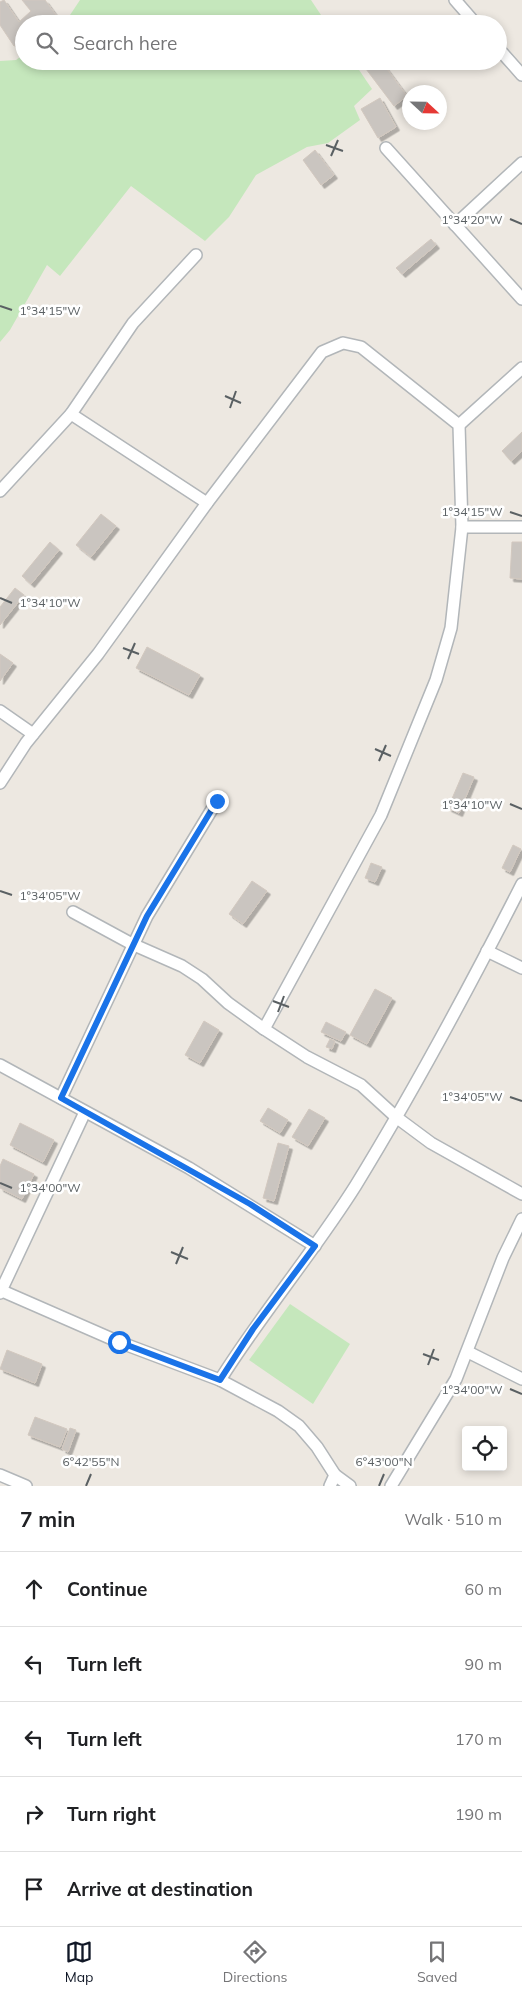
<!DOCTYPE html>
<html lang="en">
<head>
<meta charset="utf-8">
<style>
  body { margin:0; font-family:Mulish,sans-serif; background:#f6f6f6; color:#202124 }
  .controls { position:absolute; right:15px; bottom:15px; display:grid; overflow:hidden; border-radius:5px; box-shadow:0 2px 8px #0003 }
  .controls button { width:45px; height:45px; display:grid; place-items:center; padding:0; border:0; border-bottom:1px solid #e0e0e0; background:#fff; color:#202124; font:25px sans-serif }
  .compass { position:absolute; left:402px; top:85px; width:45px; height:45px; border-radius:50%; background:#fff; box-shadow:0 2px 8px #0003; rotate:112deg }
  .stop { position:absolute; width:15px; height:15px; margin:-11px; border:4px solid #1a73e8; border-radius:50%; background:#fff }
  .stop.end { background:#1a73e8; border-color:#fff; box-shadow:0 1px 5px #0008 }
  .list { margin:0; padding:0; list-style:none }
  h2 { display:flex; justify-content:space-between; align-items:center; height:65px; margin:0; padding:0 20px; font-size:21px }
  h2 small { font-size:16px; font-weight:400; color:#757577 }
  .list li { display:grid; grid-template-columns:32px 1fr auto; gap:15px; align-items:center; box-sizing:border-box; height:75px; padding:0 20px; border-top:1px solid #e0e0e0 }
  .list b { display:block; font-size:19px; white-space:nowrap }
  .list em { font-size:16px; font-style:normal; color:#757577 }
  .icon { flex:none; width:28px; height:28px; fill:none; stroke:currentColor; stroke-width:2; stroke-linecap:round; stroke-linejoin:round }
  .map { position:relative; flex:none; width:522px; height:1486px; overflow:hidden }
  .search { position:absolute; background:#fff; box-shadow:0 2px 8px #0003; left:15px; right:15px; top:15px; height:55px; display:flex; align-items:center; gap:12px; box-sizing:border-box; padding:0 18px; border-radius:28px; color:#757577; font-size:19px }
  .sheet { height:440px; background:#fff }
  nav { display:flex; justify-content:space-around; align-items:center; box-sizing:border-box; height:70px; border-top:1px solid #e0e0e0; background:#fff; font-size:14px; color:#757577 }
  nav a { display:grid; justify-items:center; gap:2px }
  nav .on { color:#111827 }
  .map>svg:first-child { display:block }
  .green { fill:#c5e7bc }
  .building { fill:#cac5c0; stroke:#d2c8bf; filter:url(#shadow) }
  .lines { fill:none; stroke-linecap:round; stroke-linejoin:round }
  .minor-casing { stroke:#b2b6b9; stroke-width:14 }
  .minor { stroke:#fff; stroke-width:11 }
  .route { stroke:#1a73e8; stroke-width:6 }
  .ticks { fill:none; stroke:#5a6063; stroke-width:2 }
  .ticks-label { font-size:12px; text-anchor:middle; fill:#5a6063; stroke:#fff; stroke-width:5; stroke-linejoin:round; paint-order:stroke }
</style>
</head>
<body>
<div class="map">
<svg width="522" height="1486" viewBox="0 0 522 1486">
  <defs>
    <filter id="shadow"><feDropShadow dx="3.5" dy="3.5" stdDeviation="0" flood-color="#0004"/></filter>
  </defs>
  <rect width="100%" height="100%" fill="#ede8e1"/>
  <!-- green -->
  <g class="green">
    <path d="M80,0H311L327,24H64Z"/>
    <path d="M24,54V61H353L372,89L354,106L360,120L328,143L307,147L256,175L229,217L205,241L131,186L60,276L47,265L10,330L0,342V61L16,60Z"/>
    <path d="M290,1304L350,1344L313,1404L249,1360Z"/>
  </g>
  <!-- building -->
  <g class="building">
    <path d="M4,0L19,22L31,11L22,0H45L56,15L44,24H24V39L14,46L0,25V2Z"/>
    <path d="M360,61H381L407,96L394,106Z"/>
    <path d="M380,98L396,127L378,138L361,109Z"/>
    <path d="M315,150L334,175L321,185L303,160Z"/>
    <path d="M431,239L436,245L402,274L396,268Z"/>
    <path d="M522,432V451L511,461L502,451Z"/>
    <path d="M101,514L116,526L91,557L76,545Z"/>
    <path d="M50,542L59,550L31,584L22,576Z"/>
    <path d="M512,542H522V579L510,578Z"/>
    <path d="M15,588L24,595L0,625V607Z"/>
    <path d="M147,647L200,675L189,695L136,668Z"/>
    <path d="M0,654L13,663L0,681Z"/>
    <path d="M463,773L474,777L459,813L448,808Z"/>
    <path d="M513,845L521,849L510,872L502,868Z"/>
    <path d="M371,863L382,867L375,882L365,878Z"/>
    <path d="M252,881L267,891L243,924L229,914Z"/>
    <path d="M375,989L392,998L367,1044L350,1035Z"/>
    <path d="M204,1021L219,1030L200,1063L185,1055Z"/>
    <path d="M326,1022L346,1032L341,1041L321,1032Z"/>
    <path d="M330,1039L335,1041L332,1049L326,1047Z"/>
    <path d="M268,1108L288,1120L280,1133L260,1121Z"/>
    <path d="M309,1109L325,1118L308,1146L292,1137Z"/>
    <path d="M20,1123L54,1140L43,1162L10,1145Z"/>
    <path d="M278,1143L289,1146L274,1201L263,1198Z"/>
    <path d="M3,1159L34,1174L22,1199L0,1188V1166Z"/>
    <path d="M7,1350L42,1364L35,1383L0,1369Z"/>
    <path d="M35,1417L67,1429L60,1447L28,1435Z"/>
    <path d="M70,1428L76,1430L68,1452L62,1449Z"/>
  </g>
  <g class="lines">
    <!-- minor casing -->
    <g class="minor-casing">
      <g id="minor">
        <path d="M455,0L476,24"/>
        <path d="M498,48L522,75"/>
        <path d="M386,148L522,299"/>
        <path d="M455,225L522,163"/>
        <path d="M71,414L207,503"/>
        <path d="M459,425L522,368"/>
        <path d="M0,491L71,414L133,323L196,255"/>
        <path d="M462,527H522"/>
        <path d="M0,711L33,734"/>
        <path d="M0,783L26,743L98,654L207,503L322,352L343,343L361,347L459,425L462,527L451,628L436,680L381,815L264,1029"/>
        <path d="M73,912L132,944L182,966L202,979L228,1003L264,1029L307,1057L361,1085L396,1117L431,1143L522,1194"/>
        <path d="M487,951L522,968"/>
        <path d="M0,1065L189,1168L315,1246"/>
        <path d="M61,1098L147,916L217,801"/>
        <path d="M0,1290L119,1342L220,1380L278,1411L299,1426L317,1447L335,1475L330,1486"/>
        <path d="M0,1293L85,1112"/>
        <path d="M468,1352L522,1379"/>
        <path d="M220,1380C262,1313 314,1252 356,1185C416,1087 470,986 522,884"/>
        <path d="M0,1475L26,1486"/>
        <path d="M335,1475L350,1486"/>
        <path d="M391,1486L456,1379L503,1258L522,1219"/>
      </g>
    </g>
    <!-- minor -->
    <use href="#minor" class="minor"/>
  </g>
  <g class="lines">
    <!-- route -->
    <path class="route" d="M119,1342L220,1380L253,1329L315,1246L250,1204L61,1098L147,916L217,801"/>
  </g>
  <!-- ticks -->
  <path class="ticks" d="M326,145L343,151M331,156L338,140M510,219L522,224M0,306L12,310M225,396L241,403M230,408L236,391M510,512L522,516M0,598L12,603M123,648L139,654M128,659L135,643M375,749L391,756M379,761L386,745M510,804L522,809M0,891L12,895M273,1001L289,1007M278,1012L284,996M510,1097L522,1101M0,1183L12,1188M171,1252L188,1259M176,1264L183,1247M423,1354L439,1360M428,1365L434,1349M510,1389L522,1394M86,1486L91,1474M379,1486L384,1474"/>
  <g class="ticks-label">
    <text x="472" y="224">1°34'20"W</text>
    <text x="50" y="315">1°34'15"W</text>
    <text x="472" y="516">1°34'15"W</text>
    <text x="50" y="607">1°34'10"W</text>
    <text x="472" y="809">1°34'10"W</text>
    <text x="50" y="900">1°34'05"W</text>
    <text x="472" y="1101">1°34'05"W</text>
    <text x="50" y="1192">1°34'00"W</text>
    <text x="472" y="1394">1°34'00"W</text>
    <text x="91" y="1466">6°42'55"N</text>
    <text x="384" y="1466">6°43'00"N</text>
  </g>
</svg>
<div class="controls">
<button><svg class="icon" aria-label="locate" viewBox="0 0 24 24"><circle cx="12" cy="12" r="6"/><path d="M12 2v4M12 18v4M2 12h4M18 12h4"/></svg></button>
</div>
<svg class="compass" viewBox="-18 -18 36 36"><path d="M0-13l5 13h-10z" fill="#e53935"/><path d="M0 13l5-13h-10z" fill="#757577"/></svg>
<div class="stop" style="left:119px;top:1342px"></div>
<div class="stop end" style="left:217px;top:801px"></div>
<div class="search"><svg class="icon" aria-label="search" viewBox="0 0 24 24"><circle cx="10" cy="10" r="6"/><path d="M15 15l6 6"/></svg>Search here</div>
</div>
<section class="sheet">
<h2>7 min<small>Walk · 510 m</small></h2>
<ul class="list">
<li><svg class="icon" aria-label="ahead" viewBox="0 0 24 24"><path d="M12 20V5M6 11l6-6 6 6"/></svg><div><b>Continue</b></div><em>60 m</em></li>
<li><svg class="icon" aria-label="left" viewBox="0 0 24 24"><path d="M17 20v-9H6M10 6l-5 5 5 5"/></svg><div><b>Turn left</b></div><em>90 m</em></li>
<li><svg class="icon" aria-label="left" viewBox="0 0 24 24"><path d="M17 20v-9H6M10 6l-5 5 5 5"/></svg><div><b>Turn left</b></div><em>170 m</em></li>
<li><svg class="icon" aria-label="right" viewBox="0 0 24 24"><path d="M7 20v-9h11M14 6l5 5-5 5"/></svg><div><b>Turn right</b></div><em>190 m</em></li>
<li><svg class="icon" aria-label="arrive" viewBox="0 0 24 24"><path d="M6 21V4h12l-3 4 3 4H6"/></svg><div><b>Arrive at destination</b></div></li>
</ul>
</section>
<nav>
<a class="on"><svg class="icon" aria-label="map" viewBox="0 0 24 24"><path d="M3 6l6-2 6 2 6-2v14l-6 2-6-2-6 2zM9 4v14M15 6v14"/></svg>Map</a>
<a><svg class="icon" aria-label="directions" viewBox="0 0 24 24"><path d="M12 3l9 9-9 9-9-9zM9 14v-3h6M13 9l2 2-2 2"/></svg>Directions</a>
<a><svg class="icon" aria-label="saved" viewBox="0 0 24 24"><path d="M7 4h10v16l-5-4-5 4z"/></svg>Saved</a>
</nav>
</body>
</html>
